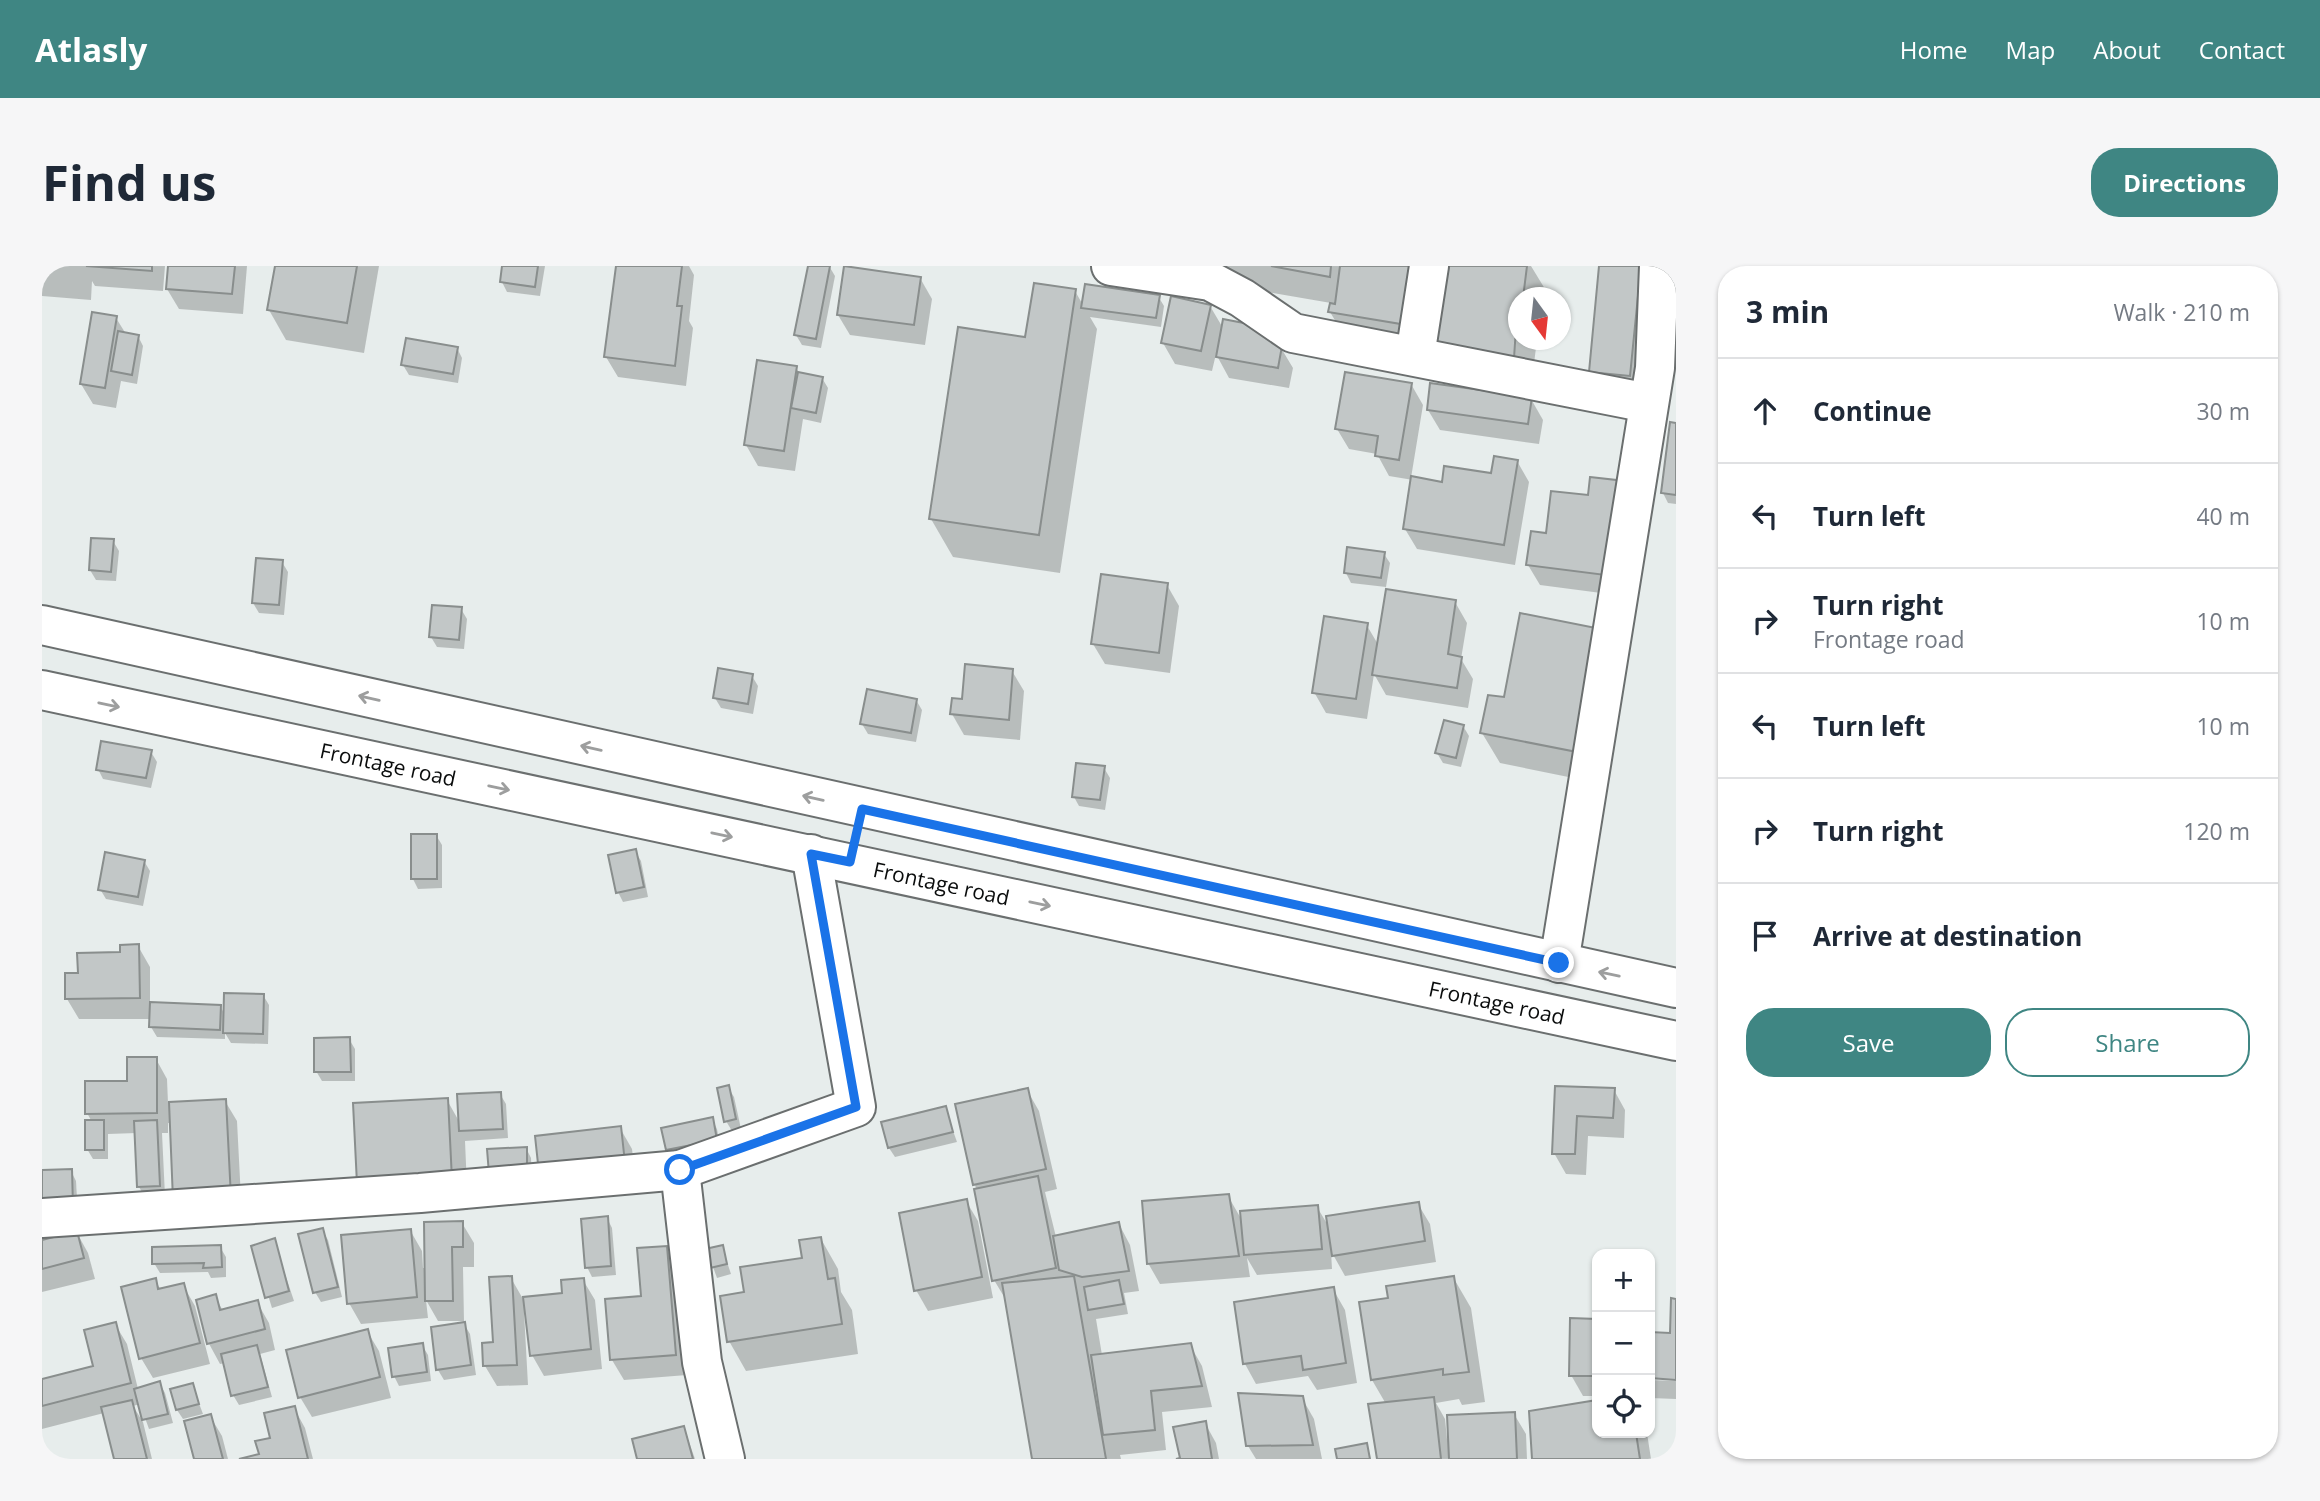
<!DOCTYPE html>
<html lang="en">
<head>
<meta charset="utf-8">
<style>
  body { margin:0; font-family:"Open Sans",sans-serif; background:#f6f6f7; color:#1f2937 }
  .controls { position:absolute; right:21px; bottom:21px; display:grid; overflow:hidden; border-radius:14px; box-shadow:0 2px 5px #0004 }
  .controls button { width:63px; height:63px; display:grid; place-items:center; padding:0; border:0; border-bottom:2px solid #e0e1e3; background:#fff; color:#1f2937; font:35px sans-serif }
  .compass { position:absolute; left:1466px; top:21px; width:63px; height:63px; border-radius:50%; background:#fff; box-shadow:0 2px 5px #0004; rotate:165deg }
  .stop { position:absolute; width:21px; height:21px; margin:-16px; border:5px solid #1a73e8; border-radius:50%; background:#fff }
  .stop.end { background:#1a73e8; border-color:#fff; box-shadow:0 2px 7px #0008 }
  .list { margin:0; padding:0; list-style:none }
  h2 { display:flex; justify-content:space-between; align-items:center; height:91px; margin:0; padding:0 28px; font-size:30px }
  h2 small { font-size:23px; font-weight:400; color:#747a83 }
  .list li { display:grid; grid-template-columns:46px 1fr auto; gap:21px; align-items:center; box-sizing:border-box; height:105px; padding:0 28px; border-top:2px solid #e0e1e3 }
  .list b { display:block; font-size:26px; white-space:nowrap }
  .list p { margin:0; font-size:23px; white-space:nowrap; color:#747a83 }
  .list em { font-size:23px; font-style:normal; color:#747a83 }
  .actions { display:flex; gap:14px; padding:21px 28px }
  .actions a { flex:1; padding:16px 0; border:2px solid #3f8683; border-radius:28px; text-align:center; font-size:24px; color:#3f8683 }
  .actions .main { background:#3f8683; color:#fff }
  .icon { flex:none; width:38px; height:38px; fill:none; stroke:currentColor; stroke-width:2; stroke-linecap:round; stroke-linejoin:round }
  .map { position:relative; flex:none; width:1634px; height:1193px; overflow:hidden; border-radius:28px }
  header { display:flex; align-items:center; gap:42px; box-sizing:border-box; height:98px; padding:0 35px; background:#3f8683; color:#fff }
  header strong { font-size:33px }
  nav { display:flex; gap:38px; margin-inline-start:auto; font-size:24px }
  .intro { display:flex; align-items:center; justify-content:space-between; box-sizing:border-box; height:168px; padding:0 42px }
  h1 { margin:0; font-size:49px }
  .button { padding:18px 32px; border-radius:28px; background:#3f8683; color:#fff; font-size:24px; font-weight:700 }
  main { display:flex; gap:42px; padding:0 42px }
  aside { flex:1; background:#fff; border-radius:28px; box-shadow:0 2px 5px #0004 }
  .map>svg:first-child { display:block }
  .shadow { fill:#0003 }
  .building { fill:#c2c7c7; stroke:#898e8d; stroke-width:2 }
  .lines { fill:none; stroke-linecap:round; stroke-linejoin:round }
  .minor-casing { stroke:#6b6f6f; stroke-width:42 }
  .major-casing { stroke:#6b6f6f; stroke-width:42 }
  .minor { stroke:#fff; stroke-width:38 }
  .major { stroke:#fff; stroke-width:38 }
  .oneway { stroke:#9d9e9e }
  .route { stroke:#1a73e8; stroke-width:9 }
  .labels { text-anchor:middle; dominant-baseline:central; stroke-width:5; stroke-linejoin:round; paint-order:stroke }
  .street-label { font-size:21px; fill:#0a0c0c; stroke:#e7edec }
</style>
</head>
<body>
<header>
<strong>Atlasly</strong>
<nav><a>Home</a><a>Map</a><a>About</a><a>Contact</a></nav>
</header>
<div class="intro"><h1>Find us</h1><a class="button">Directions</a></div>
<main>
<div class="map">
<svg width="1634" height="1193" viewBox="0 0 1634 1193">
  <rect width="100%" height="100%" fill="#e7edec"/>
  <!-- shadow -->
  <g class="shadow">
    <path d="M0,0H123L121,25L53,20L50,15L49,34L0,30Z"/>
    <path d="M127,0H205L201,48L137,43L125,23Z"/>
    <path d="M235,0H337L322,87L244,74L227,44Z"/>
    <path d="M462,0H503L498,30L465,26L460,16Z"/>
    <path d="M576,0H647L652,9L647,55L651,62L644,120L576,111L564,91Z"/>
    <path d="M767,0H787L793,10L779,82L760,79L754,69Z"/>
    <path d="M1184,0H1395L1382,88L1306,76L1288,46L1289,37L1196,21Z"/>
    <path d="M1403,0H1489L1503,23L1501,32H1476V74H1495L1489,121Z"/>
    <path d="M1559,0H1611L1599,130L1549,106Z"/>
    <path d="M878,12L890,33L883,79L808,69L796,49Z"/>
    <path d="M1033,25L1041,39L1116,30L1122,40L1119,61L1048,51L1055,63L1018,307L911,291L889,253L985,73Z"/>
    <path d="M1168,40L1181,62L1239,82L1251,102L1247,122L1187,112L1174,88L1170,105L1133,98L1121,77Z"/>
    <path d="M74,52L84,68L96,70L101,80L95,118L79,115L74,142L51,138L39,118Z"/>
    <path d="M415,82L420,92L416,117L367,109L361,99Z"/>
    <path d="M754,102L758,108L780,112L786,122L779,157L761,153L753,205L716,200L704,179Z"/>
    <path d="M1369,118L1381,139L1369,212L1401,218L1451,209L1475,195L1487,216L1473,299L1375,283L1363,263L1371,214L1347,210L1335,188L1307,183L1295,163Z"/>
    <path d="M1489,133L1501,154L1497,178L1398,164L1386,144Z"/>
    <path d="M1629,158H1634V238L1626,237L1621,227Z"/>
    <path d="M1511,226L1582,330L1498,319L1486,299L1506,269Z"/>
    <path d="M71,275L77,285L74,315L54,314L48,304Z"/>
    <path d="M1342,288L1348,297L1344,321L1309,317L1304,307Z"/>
    <path d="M240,296L246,306L242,349L217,347L211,337Z"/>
    <path d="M1125,319L1137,340L1128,407L1063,398L1051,378Z"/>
    <path d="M1413,336L1425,357L1419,393L1431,413L1426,442L1344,429L1332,408L1325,453L1284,447L1272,426L1324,358L1337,380Z"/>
    <path d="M419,343L425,353L422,383L395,381L389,371Z"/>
    <path d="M1479,349L1551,516L1458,497L1440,467L1463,433Z"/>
    <path d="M970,405L982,425L978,474L922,469L910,448L921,435Z"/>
    <path d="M710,410L716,420L711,448L679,442L673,432Z"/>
    <path d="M874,434L880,444L874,476L826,468L820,458Z"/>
    <path d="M1421,460L1427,470L1419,501L1401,497L1395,487Z"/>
    <path d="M109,486L115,496L109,522L61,513L56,503Z"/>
    <path d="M1062,502L1068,512L1063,544L1037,540L1032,531Z"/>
    <path d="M394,569L400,579V622L376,623L371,613Z"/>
    <path d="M593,585L599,595L606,631L581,636L576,626Z"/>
    <path d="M102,595L108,605L101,640L64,633L58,623Z"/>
    <path d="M96,680L108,701V738L178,740L183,749L221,729L227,739L226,778L189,777L183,767V773L115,771L109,761V753H37L25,733L37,709Z"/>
    <path d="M307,773L313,783V815H280L274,805Z"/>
    <path d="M114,793L125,813L126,837L183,835L195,855L200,952L129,857H126V867H120L123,930L103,931L97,921L95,867L66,868V893H51L45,883L50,856L45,847Z"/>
    <path d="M686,821L692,831L699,863L690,865L684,855Z"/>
    <path d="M1515,822L1572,824L1583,844L1582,872L1546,870L1544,909L1524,908L1512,887Z"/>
    <path d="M985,824L997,845L1015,923L1003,926L1014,971L1077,958L1088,979L1097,1025L1082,1027L1086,1048L1054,1053L1060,1089L1148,1079L1160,1100L1170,1141L1120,1146L1124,1184L1078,1189L1079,1193H992L964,1034L952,1014L933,918Z"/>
    <path d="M458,828L464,838L466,872L423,875L426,944L334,948L405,834L418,857Z"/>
    <path d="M903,842L915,876L853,891L847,882Z"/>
    <path d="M670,853L675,863L679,884L631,894L621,863Z"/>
    <path d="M578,862L590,883L594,917L511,927Z"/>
    <path d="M484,882L489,892L490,915L454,917Z"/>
    <path d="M29,905L34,915L36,950L0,906Z"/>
    <path d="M1186,930L1201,956L1275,941L1287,961L1376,938L1388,958L1394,996L1303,1010L1289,985L1290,1003L1215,1009L1205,992L1208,1011L1118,1018L1106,997Z"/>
    <path d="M924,935L936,955L951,1032L886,1045L874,1024Z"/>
    <path d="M565,952L570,962L574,1009L550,1011L545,1001Z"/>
    <path d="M420,957L432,977V1001H421L422,1055H396L384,1034L386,1052L319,1058L307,1037L368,964L380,985L381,1002H384Z"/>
    <path d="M280,964L286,974L300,1031L279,1036L273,1026Z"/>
    <path d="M35,967L46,987L53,1013L0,1026V976Z"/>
    <path d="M779,973L796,1003L799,1026L810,1044L816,1088L704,1105L687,1075L704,1028L762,993Z"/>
    <path d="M232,975L252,1035L230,1042L211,981Z"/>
    <path d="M178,981L184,991V1011L169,1012L166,1006L118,1007L112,997Z"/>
    <path d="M680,981L689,1008L675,1012L665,984Z"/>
    <path d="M624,982L636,1002L645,1109L582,1114L570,1094Z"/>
    <path d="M1411,1011L1429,1042L1443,1136L1420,1139L1417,1133L1394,1137L1403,1153L1405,1173L1472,1148L1484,1168L1485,1193H1336L1344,1138L1330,1114L1348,1034Z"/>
    <path d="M469,1012L481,1033L522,1028L541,1014L553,1034L560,1103L502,1110L490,1089L485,1046H482L486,1119L455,1120L443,1100L453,1078Z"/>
    <path d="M113,1014L119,1024L141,1019L153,1040L168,1098L111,1112L99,1092Z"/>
    <path d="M1291,1023L1303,1044L1315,1117L1275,1124L1266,1110L1214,1118L1203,1098Z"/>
    <path d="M173,1030L181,1045L215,1036L227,1057L233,1084L218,1088L230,1131L197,1139L191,1129L183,1097L178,1098L165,1074Z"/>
    <path d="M1530,1054L1555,1055V1130H1541L1529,1109Z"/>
    <path d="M73,1058L85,1078L96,1123L118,1118L123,1127L131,1157L107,1163L98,1138L91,1140L101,1156L110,1193H74L62,1147L0,1163V1115L53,1101Z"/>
    <path d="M422,1058L428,1068L434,1109L402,1114L396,1104L391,1063Z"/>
    <path d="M325,1065L337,1085L349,1132L270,1151L258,1131Z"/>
    <path d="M380,1079L386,1089L389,1115L357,1120L352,1110Z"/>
    <path d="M1608,1114L1634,1115V1133L1608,1132Z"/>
    <path d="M150,1119L161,1148L141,1153L135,1144Z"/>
    <path d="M1260,1132L1272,1153L1280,1193H1214L1206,1180Z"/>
    <path d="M1555,1136V1167H1605L1609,1193H1492L1489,1146Z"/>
    <path d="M252,1142L263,1162L271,1193H204L219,1190Z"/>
    <path d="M168,1150L180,1170L186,1193H154Z"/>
    <path d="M1163,1157L1174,1177L1177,1193H1140Z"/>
    <path d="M642,1162L653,1193H596Z"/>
  </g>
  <!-- building -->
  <g class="building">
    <path d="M44,0H110V5Z"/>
    <path d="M126,0H193L190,28L124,23Z"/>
    <path d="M233,0H315L305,57L225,44Z"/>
    <path d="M460,0H496L493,21L458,16Z"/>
    <path d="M574,0H640L635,40H640L633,100L562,91Z"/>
    <path d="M766,0H788L774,73L752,69Z"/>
    <path d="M802,0L879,11L872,59L795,49Z"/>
    <path d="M1229,0H1289L1288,11Z"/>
    <path d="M1298,0H1374L1365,59L1286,46L1288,37L1293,38Z"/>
    <path d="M1401,0H1485L1481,32H1476L1472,92L1389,80Z"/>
    <path d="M1557,0H1599L1588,110L1547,106Z"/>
    <path d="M992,17L1034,23L997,269L887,253L916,61L983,71Z"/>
    <path d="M1043,18L1118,29L1114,52L1039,42Z"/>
    <path d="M1129,30L1169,39L1159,85L1119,77Z"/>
    <path d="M50,46L75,50L63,122L38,118Z"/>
    <path d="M1181,53L1212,59L1240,80L1236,102L1174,91Z"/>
    <path d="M76,65L97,69L90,109L69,105Z"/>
    <path d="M364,72L416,81L411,108L359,99Z"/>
    <path d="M715,94L755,100L742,185L702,179Z"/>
    <path d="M756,106L781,111L774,147L749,142Z"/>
    <path d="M1303,106L1370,117L1357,194L1333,190L1336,170L1293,163Z"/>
    <path d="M1388,117L1490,131L1486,158L1385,144Z"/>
    <path d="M1628,156L1634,157V229L1619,227Z"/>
    <path d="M1452,190L1476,194L1462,279L1361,263L1369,210L1400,216L1402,200L1449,207Z"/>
    <path d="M1548,211L1583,215L1571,310L1484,299L1489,265L1504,267L1509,225L1546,229Z"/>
    <path d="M49,272L72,273L69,306L47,304Z"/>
    <path d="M1305,281L1343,286L1339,312L1302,307Z"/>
    <path d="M214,292L241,294L237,339L210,337Z"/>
    <path d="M1059,308L1126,317L1117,387L1049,378Z"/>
    <path d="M1344,323L1414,334L1406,388L1420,391L1415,422L1330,409Z"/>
    <path d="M390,339L420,341L417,374L387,371Z"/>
    <path d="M1478,347L1559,363L1535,486L1438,467L1446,429L1462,431Z"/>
    <path d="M1282,350L1326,357L1314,433L1270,427Z"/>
    <path d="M923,398L971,403L967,454L908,448L910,432L920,433Z"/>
    <path d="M676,402L711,408L706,438L671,432Z"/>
    <path d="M825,423L875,433L869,467L818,458Z"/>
    <path d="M1402,454L1422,459L1414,492L1393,487Z"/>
    <path d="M59,475L110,484L104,512L54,504Z"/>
    <path d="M1034,497L1063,500L1058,534L1030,531Z"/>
    <rect x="369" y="568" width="26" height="45"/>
    <path d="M594,583L602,621L574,627L566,589Z"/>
    <path d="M63,586L103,594L96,631L56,624Z"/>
    <path d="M97,678L98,732L23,733V707H36L35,687L78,686V679Z"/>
    <path d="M182,727L222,728L221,768L181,767Z"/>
    <path d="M108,736L179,739L178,764L107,761Z"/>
    <path d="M308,771L309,806H272V772Z"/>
    <path d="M85,791H115V847L43,848V815H85Z"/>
    <path d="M687,819L694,853L682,856L675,822Z"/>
    <path d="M1513,820L1573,822L1571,852L1535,850L1533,888H1510Z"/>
    <path d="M986,822L1004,903L931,919L913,838Z"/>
    <path d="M459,826L461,863L417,865L415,828Z"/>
    <path d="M406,832L410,914L315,918L311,837Z"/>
    <path d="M184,833L189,932L131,934L127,836Z"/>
    <path d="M904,840L911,866L846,882L839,856Z"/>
    <path d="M671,851L675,874L624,884L619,862Z"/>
    <rect x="43" y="854" width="19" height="30"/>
    <path d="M115,854L118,920L95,921L92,855Z"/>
    <path d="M579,860L583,897L497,907L493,870Z"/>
    <path d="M485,881V906L447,908L445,883Z"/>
    <path d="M30,903L31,941L0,942V904Z"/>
    <path d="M996,910L1014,1002L950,1015L932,923Z"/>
    <path d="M1187,928L1197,990L1105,998L1100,935Z"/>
    <path d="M925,933L940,1011L872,1025L857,947Z"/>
    <path d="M1377,936L1383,975L1290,990L1284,950Z"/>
    <path d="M1276,939L1280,983L1202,989L1198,945Z"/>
    <path d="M566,950L569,1000L543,1002L539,953Z"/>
    <path d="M421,955V981H410L411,1035H383L382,956Z"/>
    <path d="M1077,956L1087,1005L1040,1011L1017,1004L1011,970Z"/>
    <path d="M281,962L296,1021L271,1027L256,968Z"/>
    <path d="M369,963L375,1031L305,1038L299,969Z"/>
    <path d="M35,965L42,992L0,1003V974Z"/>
    <path d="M779,971L786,1013L793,1012L800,1058L685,1076L678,1030L702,1026L698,1001L760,992L757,974Z"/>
    <path d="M233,972L247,1025L223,1032L209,980Z"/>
    <path d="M179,979L180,1001L161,1002L162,997L110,998V981Z"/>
    <path d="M681,979L685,998L668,1002L663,983Z"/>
    <path d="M625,980L634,1089L568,1094L563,1033L599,1030L595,982Z"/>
    <path d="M470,1010L475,1099L441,1100L440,1077L451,1076L447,1011Z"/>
    <path d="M1032,1010L1064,1193H990L960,1017Z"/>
    <path d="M1412,1010L1427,1106L1401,1109V1103L1329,1114L1317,1036L1346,1032L1344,1020Z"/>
    <path d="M114,1012L116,1023L142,1017L158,1077L97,1093L79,1021Z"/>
    <path d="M542,1012L549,1083L488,1090L481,1031L520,1027L519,1014Z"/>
    <path d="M1077,1014L1082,1038L1046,1044L1042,1021Z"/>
    <path d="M1292,1021L1304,1097L1261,1104L1259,1090L1201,1098L1192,1036Z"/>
    <path d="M174,1028L178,1044L216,1034L223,1063L165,1078L154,1034Z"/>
    <path d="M1629,1032L1634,1033V1114L1608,1112V1066L1628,1067Z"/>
    <path d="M1528,1052L1555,1053V1110H1527Z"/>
    <path d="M74,1056L89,1117L0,1140V1113L51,1100L42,1064Z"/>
    <path d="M423,1056L429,1099L394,1104L389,1061Z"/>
    <path d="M326,1063L338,1111L256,1132L244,1084Z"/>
    <path d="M381,1077L385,1106L350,1111L346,1082Z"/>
    <path d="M1149,1077L1160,1120L1109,1125L1113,1164L1061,1169L1049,1089Z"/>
    <path d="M215,1079L226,1121L189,1130L179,1088Z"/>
    <path d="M118,1115L126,1148L100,1154L92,1123Z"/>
    <path d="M151,1117L157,1138L134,1144L128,1123Z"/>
    <path d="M1196,1127L1261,1130L1271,1179L1204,1180Z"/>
    <path d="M1392,1131L1399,1193H1335L1326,1138Z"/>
    <path d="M90,1134L105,1193H72L59,1141Z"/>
    <path d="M1555,1134V1167H1594L1598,1193H1490L1487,1145Z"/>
    <path d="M253,1140L266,1193H197L217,1188L213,1175L228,1172L222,1147Z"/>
    <path d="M1473,1146L1475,1193H1407L1405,1149Z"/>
    <path d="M169,1148L181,1193H152L142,1155Z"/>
    <path d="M1164,1155L1170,1193H1134L1138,1192L1131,1161Z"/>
    <path d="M642,1160L651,1193H595L590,1173Z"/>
    <path d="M1325,1177L1328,1193H1295L1293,1183Z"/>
  </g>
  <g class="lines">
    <!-- minor casing -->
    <g class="minor-casing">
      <g id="minor">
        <path d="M1069,0L1168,15L1200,32L1251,67L1606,137"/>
        <path d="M1373,90L1387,0"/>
        <path d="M1517,697L1613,102L1617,0"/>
        <path d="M638,904L660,1096L683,1193"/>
        <path d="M0,952L378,927L638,904L814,841L769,588"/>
      </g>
    </g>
    <!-- major casing -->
    <g class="major-casing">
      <g id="major">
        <path d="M0,359L1634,722"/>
        <path id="s1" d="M0,424L1634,775"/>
      </g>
    </g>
    <!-- minor -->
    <use href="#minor" class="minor"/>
    <!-- major -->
    <use href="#major" class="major"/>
  </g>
  <!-- one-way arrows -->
  <defs><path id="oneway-shaft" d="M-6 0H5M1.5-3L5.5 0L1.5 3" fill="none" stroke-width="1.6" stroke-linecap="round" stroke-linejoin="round" transform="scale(1.75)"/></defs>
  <g class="oneway">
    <use href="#oneway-shaft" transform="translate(327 432) rotate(-167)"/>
    <use href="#oneway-shaft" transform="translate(67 439) rotate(12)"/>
    <use href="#oneway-shaft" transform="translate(549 482) rotate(-167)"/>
    <use href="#oneway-shaft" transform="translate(457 522) rotate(12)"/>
    <use href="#oneway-shaft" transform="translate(771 532) rotate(-167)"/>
    <use href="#oneway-shaft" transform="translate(680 569) rotate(12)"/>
    <use href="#oneway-shaft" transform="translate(998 638) rotate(12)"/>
    <use href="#oneway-shaft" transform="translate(1567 708) rotate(-168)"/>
  </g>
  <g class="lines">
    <!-- route -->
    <path class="route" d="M638,904L814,841L769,588L808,596L820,543L1517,697"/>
  </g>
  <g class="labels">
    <!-- street labels -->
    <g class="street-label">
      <text stroke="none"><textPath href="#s1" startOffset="354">Frontage road</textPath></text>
      <text stroke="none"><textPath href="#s1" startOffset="920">Frontage road</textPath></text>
      <text stroke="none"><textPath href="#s1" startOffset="1488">Frontage road</textPath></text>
    </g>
  </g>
</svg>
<div class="controls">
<button>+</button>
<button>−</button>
<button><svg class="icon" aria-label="locate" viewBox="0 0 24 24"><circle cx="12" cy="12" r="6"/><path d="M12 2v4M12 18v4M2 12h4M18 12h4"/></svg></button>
</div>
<svg class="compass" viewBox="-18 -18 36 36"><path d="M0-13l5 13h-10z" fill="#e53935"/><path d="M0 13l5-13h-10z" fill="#747a83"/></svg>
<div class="stop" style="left:638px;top:904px"></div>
<div class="stop end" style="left:1517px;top:697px"></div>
</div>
<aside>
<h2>3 min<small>Walk · 210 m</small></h2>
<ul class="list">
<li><svg class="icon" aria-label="ahead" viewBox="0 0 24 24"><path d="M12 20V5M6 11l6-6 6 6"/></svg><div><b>Continue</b></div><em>30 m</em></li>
<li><svg class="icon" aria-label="left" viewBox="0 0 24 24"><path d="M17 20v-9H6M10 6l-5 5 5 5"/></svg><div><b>Turn left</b></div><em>40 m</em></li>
<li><svg class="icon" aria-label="right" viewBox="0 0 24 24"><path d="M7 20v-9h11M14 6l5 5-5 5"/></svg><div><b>Turn right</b><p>Frontage road</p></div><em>10 m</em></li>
<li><svg class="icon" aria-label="left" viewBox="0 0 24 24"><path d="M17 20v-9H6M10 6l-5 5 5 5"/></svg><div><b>Turn left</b></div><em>10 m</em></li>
<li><svg class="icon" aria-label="right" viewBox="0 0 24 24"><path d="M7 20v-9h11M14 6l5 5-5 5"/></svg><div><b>Turn right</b></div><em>120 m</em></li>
<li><svg class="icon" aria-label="arrive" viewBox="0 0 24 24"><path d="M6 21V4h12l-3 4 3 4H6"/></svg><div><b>Arrive at destination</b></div></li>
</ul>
<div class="actions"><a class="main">Save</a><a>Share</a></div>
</aside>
</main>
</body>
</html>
